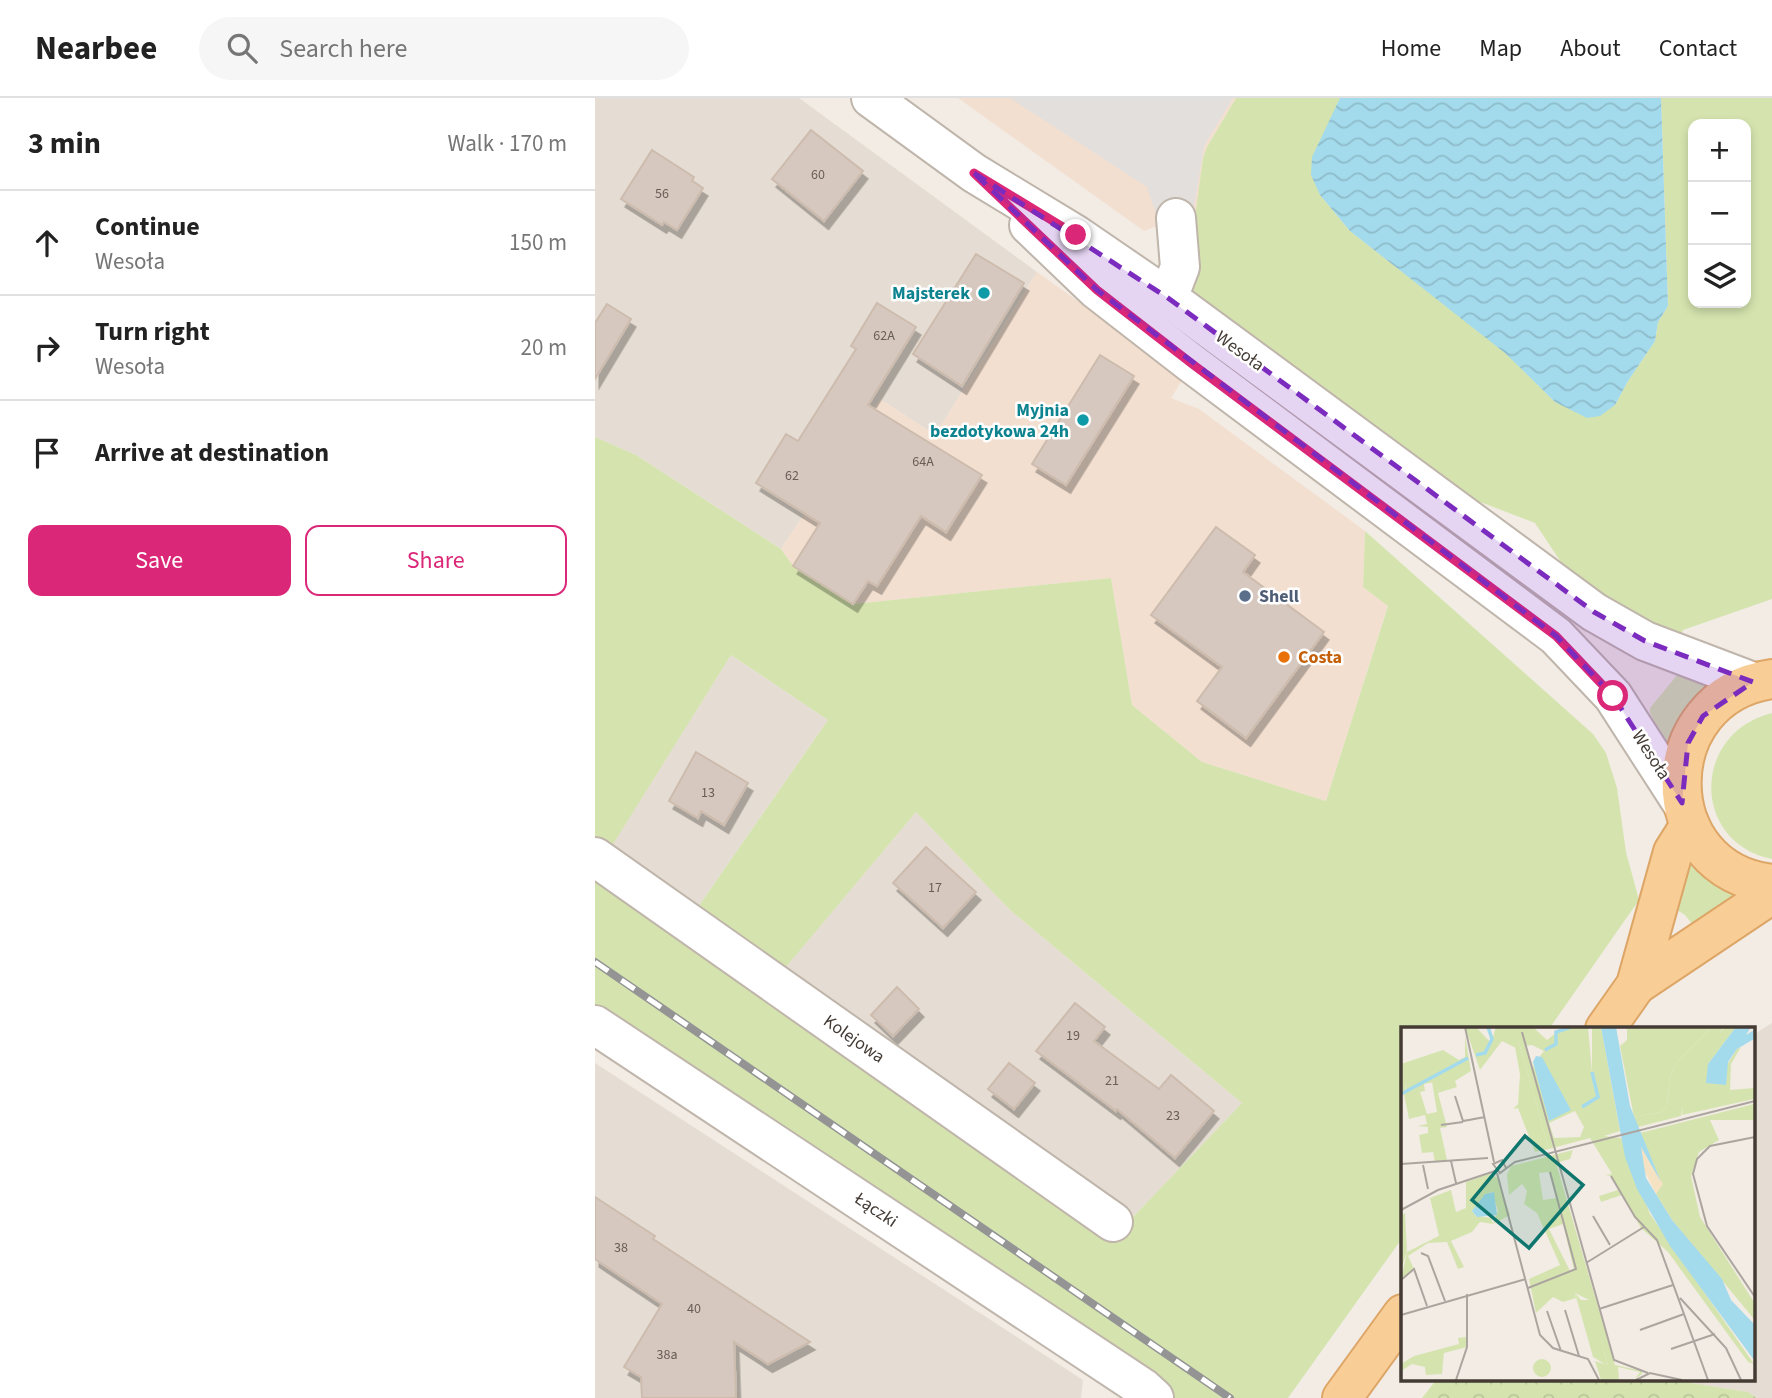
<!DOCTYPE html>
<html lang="en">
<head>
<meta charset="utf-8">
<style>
  body { margin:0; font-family:"Source Sans 3",sans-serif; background:#f6f6f6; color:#222 }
  .controls { position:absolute; right:21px; top:21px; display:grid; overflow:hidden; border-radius:14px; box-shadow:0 4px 10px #0003 }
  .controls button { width:63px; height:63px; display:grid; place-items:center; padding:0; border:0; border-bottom:2px solid #e0e0e0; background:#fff; color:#222; font:35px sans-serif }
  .stop { position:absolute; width:21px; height:21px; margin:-16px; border:5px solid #db2777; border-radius:50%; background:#fff }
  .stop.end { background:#db2777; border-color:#fff; box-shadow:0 2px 7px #0008 }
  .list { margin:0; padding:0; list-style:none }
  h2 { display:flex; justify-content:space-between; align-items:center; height:91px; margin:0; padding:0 28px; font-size:30px }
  h2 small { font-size:23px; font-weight:400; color:#767676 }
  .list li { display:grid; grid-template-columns:46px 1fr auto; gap:21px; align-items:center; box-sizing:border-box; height:105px; padding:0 28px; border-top:2px solid #e0e0e0 }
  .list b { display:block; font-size:26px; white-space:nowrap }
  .list p { margin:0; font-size:23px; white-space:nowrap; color:#767676 }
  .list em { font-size:23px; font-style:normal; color:#767676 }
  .actions { display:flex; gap:14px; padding:21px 28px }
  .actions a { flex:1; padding:16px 0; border:2px solid #db2777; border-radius:14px; text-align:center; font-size:24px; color:#db2777 }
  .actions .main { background:#db2777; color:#fff }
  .icon { flex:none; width:38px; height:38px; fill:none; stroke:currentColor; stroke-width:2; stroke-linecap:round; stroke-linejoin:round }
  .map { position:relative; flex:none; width:1177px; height:1300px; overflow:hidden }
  header { display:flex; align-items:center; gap:42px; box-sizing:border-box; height:98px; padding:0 35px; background:#fff; border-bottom:2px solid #e0e0e0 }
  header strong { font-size:33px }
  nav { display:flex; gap:38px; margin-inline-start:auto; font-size:24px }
  .search { width:490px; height:63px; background:#f6f6f6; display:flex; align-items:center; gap:18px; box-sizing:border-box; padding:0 24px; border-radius:38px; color:#767676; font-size:26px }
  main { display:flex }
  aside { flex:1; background:#fff }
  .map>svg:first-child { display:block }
  .residential { fill:#e5ddd3 }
  .commercial { fill:#f3dfd0 }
  .grass { fill:#d5e4af; fill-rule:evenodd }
  .forest { fill:url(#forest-crowns) }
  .parking { fill:#e2dfdd }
  .water { fill:url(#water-waves) }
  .building { fill:#d6c8be; stroke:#cdbcae; stroke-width:2; filter:url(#shadow) }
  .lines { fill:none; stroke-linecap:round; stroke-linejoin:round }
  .minor-casing { stroke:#bfb5ab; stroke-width:42 }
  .major-casing { stroke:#dda667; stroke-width:42 }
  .minor { stroke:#fff; stroke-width:38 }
  .major { stroke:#f9cd96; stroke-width:38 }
  .rail-casing { stroke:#949494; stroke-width:8 }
  .rail { stroke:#fff; stroke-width:5; stroke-dasharray:16; stroke-linecap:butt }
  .route { stroke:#db2777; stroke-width:9 }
  .marked { fill:#7b2cbf; fill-opacity:0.2; stroke:#7b2cbf; stroke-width:5; stroke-dasharray:14 9; stroke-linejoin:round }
  .culture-dot { fill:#0f9aa8; stroke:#fff; stroke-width:2.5 }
  .service-dot { fill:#5c6f8a; stroke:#fff; stroke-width:2.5 }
  .food-dot { fill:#e8710a; stroke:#fff; stroke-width:2.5 }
  .labels { text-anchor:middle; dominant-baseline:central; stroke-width:5; stroke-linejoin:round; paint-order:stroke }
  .number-label { font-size:14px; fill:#685e57 }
  .culture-label { font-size:18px; font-weight:bold; fill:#0d838f; stroke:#fff; text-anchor:end }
  .street-label { font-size:18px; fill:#443b35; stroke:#fff }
  .service-label { font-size:18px; font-weight:bold; fill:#4e5e75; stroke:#fff; text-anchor:start }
  .food-label { font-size:18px; font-weight:bold; fill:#c56008; stroke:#fff; text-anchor:start }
  .inset-river { fill:none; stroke:#a3daec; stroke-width:3.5 }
  .inset-road { fill:none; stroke:#aca59f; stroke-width:2 }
  .view { fill:#0f766e; fill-opacity:0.15; stroke:#0f766e; stroke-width:3.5 }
  .inset-edge { fill:none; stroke:#443b35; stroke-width:3.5 }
</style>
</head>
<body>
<header>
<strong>Nearbee</strong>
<div class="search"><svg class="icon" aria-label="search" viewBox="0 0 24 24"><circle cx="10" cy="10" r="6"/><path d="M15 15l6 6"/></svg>Search here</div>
<nav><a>Home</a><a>Map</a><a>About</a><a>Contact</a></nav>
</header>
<main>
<aside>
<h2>3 min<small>Walk · 170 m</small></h2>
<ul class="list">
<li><svg class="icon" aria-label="ahead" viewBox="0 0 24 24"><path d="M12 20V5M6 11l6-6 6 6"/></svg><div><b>Continue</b><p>Wesoła</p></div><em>150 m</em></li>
<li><svg class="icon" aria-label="right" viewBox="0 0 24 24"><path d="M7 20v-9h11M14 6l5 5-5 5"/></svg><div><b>Turn right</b><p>Wesoła</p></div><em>20 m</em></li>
<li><svg class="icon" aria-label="arrive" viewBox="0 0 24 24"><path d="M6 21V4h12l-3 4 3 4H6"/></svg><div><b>Arrive at destination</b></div></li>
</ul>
<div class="actions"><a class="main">Save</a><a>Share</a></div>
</aside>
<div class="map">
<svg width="1177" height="1300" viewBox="0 0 1177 1300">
  <defs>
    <pattern id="forest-crowns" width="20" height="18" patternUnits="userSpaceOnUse" patternTransform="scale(1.75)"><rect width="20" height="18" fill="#d5e4af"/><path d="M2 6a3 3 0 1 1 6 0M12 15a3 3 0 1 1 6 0" fill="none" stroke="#b8c497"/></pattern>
    <pattern id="water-waves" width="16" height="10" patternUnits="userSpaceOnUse" patternTransform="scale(1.75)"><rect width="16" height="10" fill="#a3daec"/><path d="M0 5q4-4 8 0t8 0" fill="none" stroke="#8ebccb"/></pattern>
    <filter id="shadow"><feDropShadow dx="4.5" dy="8" stdDeviation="0" flood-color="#0004"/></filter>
  </defs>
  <rect width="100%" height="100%" fill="#f2ece5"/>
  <!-- residential -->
  <g class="residential">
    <path d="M0,0H204L442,174L340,337L285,301L186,451L41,357L0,339Z"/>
    <path d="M136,557L233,622L101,812L14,751Z"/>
    <path d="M321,714L415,812L647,1005L539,1118L189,870Z"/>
    <path d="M1177,925V1300H1162L1153,1294L1071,1281H1158V937Z"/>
    <path d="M0,965L488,1282L486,1300H0Z"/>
  </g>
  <!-- commercial -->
  <g class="commercial">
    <path d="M363,0H641L612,49L608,60L602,112L549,133Z"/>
    <path d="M442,174L589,279L576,300L604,311L770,433L768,489L793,507L731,703L607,664L537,607L516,480L258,506L198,468L186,451L285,301L340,337Z"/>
  </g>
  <!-- grass -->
  <g class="grass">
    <path d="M641,0H745L741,9L725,97L755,133L911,255L960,304L1020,307L1033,283L1060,243L1063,224L1073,208L1066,0H1177V501L1088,532L1078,553L999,514L940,425L815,377L573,200L585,169L601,112L608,60L612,49ZM1098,26H1151V205H1098Z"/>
    <path d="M0,339L41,357L186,451L198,468L258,506L516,480L537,607L607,664L731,703L793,508L768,489L770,433L998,636L1011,655L1022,690L1031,754L1044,802L954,931H808V1139L693,1300H559L0,927ZM136,557L233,622L101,812L15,751ZM321,714L415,812L647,1005L539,1118L190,870Z"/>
    <path d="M1083,576L1093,581L1124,585L1075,656L1055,615V610Z"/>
    <path d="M1177,615V761C1096,745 1096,635 1177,615Z"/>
    <path d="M1088,753L1138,794L1148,799L1098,827L1090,817L1079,810Z"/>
  </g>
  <!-- forest -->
  <path class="forest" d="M842,1281H1071L1153,1294L1162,1300H827Z"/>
  <!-- parking -->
  <path class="parking" d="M415,0H638L609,48L599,109L563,121L552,89Z"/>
  <!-- water -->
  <path class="water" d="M745,0H1066L1073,208L1063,224L1060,243L1033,283L1020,307L1005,318L992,320L960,304L910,255L755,133L725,97L716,77L717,59Z"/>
  <!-- building -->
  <g class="building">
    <path d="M216,32L268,73L229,123L177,81Z"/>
    <path d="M57,52L99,79L97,83L108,90L82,132L69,124L67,127L26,101Z"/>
    <path d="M381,156L429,185L367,288L318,256Z"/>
    <path d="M282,205L321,229L273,307L387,377L351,434L326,418L282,488L273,483L258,506L198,468L225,425L161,385L191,336L203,343L261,251L256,248Z"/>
    <path d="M12,206L36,221L0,281V225Z"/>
    <path d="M505,257L539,278L471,387L437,366Z"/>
    <path d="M621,429L660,457L648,474L729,534L651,640L602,603L627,569L556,517Z"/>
    <path d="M101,654L153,685L129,727L106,713L103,720L74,703Z"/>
    <path d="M331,749L381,794L348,830L298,785Z"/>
    <path d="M302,889L324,911L298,938L276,917Z"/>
    <path d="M480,905L510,929L499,943L564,991L576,977L619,1013L580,1060L522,1011L521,1013L441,953Z"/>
    <path d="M414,965L440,985L419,1011L393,991Z"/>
    <path d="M0,1099L60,1138L58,1141L215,1244L173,1266L139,1244L141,1300H47L46,1279L29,1269L67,1206L0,1161Z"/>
  </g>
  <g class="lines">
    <!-- minor casing -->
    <g class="minor-casing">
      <g id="minor">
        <path d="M276,0L379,75L481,137L573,200L999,514L1050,543L1158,584"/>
        <path d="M434,127L502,192L596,265L961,538L1018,598L1087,705"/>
        <path d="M573,200L585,169L581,120"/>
        <path d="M0,759L518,1124"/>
        <path d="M0,927L548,1290L559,1300"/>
      </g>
    </g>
    <!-- major casing -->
    <g class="major-casing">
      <g id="major">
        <path d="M1177,581C1057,598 1056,772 1177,786"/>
        <path d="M1041,887L1177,796"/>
        <path d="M1010,931L1041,887L1078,754L1095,727"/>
        <path d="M747,1300L808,1216"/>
      </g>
    </g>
    <!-- minor -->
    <use href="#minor" class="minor"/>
    <!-- major -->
    <use href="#major" class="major"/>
    <!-- rail casing -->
    <g class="rail-casing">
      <path id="rail" d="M0,864L635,1300"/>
    </g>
    <!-- rail -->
    <use href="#rail" class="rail"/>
  </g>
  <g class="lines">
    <!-- route -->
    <path class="route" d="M481,137L379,75L502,192L596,265L961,538L1018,598"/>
  </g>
  <!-- marked area -->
  <path class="marked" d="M379,75L573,200L999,514L1050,543L1158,584L1108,618L1093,645L1087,705L1018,598L961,538L502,192Z"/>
  <!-- markers -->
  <g class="culture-dot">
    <circle cx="389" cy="195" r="7"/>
    <circle cx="488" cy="322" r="7"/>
  </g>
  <circle class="service-dot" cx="650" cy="498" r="7"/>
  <circle class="food-dot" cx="689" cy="559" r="7"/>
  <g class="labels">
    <!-- number labels -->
    <g class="number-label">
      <text x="223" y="77">60</text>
      <text x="67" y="96">56</text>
      <text x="289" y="238">62A</text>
      <text x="328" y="364">64A</text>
      <text x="197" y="378">62</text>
      <text x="113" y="695">13</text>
      <text x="340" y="790">17</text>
      <text x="478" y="938">19</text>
      <text x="517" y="983">21</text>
      <text x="578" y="1018">23</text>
      <text x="26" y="1150">38</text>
      <text x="99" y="1211">40</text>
      <text x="72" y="1257">38a</text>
    </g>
    <!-- culture labels -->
    <g class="culture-label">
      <text x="375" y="195">Majsterek</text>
      <text x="474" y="312">Myjnia<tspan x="474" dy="21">bezdotykowa 24h</tspan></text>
    </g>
    <!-- street labels -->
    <g class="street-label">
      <text transform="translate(645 253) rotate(36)">Wesoła</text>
      <text transform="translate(1056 657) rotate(57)">Wesoła</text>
      <text transform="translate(259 941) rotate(35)">Kolejowa</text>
      <text transform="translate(281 1112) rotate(34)">Łączki</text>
    </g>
    <!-- service labels -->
    <g class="service-label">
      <text x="664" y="498">Shell</text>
    </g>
    <!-- food labels -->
    <g class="food-label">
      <text x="703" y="559">Costa</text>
    </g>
  </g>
  <!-- overview -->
  <g transform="translate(806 929)">
    <rect width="354" height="354" fill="#f2ece5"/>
    <path d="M64,0H75L90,16L95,0H132L146,13L161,1L187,0L191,45V0H200L219,104L203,109L220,111L249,187L353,337L347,335L267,225L240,201L221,168L200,175L198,169L217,163L210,149L204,148L211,147L189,111L148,122L117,12L115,21L101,14L79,43ZM131,18L143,24L139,29L169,82L132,39L124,19ZM174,84L183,100L179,110L153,111L148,96ZM311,0H323L317,8L324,0H335L307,37L325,58L326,38L336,22L340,20L330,37L329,63L353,61V72L281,88L282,79L280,89L237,100L233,90L260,85L266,79L269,49L277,34ZM19,53L54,54L56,60L37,66L46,100L39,101L46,133L34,135L32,125L21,126L18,108L27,106V100L16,99L26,97L24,88L8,92L3,67L6,57ZM31,55L36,85L26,87L19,65L24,64L23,57ZM353,77V93H309L318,113L298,125L290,149L299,190L353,275V292L271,193L255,167L261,157L239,106ZM172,123L169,132L155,136L214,338L241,344V347L234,352L239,345L217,340L218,353H200L194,334L207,338L188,273L174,266L175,271L162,275L152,270L135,286L128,252L159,238L136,186L123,177L126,164L121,157L108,168L106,148L110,139ZM148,145L155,171L142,173L138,146ZM162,197L173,243L169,244L148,202ZM88,147L97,151L109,188L92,197L97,184L91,164L71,184L76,190L38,209L29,171L50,163L55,185L65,181V155ZM4,186L6,225L0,242V189ZM132 341a9 9 0 1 1 18 0a9 9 0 1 1-18 0Z" fill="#d5e4af" fill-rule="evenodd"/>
    <path d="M64,9L70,44L54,54L6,57L0,71V37L42,23L58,33L64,30ZM117,12L148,122L134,125L117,81L112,82L117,77L119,47L113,15ZM77,189L90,191L92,197L79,195L71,205L50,214L63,240L57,242L46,215L27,216L7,229L13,242L0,253L6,225ZM174,266L180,273H189L207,339L192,330ZM66,310V320L43,326L41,347L25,348L24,340L11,337L0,344V337L13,329L58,317L57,311Z" fill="#d5e4af"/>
    <path d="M226,0H311L277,34L269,49L266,79L260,85L233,90L219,19L226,13Z" fill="#d5e4af"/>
    <path d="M239,116L262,157L255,167L241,139Z" fill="#f5e2c2"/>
    <path d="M200,0H215L229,79L260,155L240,120L245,151L271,193L321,252L330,273L353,297V333L269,219L236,162L224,130ZM335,0H350L345,8L353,3V12L336,22L327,35L325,58L305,56L307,37ZM135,29L141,30L170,83L148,94L132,35ZM93,165L96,188L76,190L71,184L84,167Z" fill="#a3daec"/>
    <path class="inset-river" d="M144,23L155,17V5L170,0M75,28L84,26L91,12L87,0M0,67L67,31M181,80L197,70L191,45"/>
    <path class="inset-road" d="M64,0L93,135M121,5L213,333L247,346M54,69L62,94L84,90M40,98L62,95M354,110L309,119L296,132L292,147L306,199L354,270M50,134L55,156M0,137L87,131M22,138L27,162M105,141L101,133L92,137L99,146L114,135L354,74M96,146L139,308L152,321L187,332L198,353M210,149L234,190L256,213L307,353M0,183L37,163L94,144M192,189L209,218M20,226L27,229L44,274M185,236L243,200M0,253L13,242L26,279M127,261L175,242L149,145M279,271L325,321L340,353M198,282L272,258M164,283L178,329M146,284L160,324M0,288L125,252M239,303L283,287M270,322L314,307M55,353L66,320V267M235,353L249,346L281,353"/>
    <path class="view" d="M124,109L182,158L128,221L71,173Z"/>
    <rect width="354" height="354" class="inset-edge"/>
  </g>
</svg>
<div class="controls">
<button>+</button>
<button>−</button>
<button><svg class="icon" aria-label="layers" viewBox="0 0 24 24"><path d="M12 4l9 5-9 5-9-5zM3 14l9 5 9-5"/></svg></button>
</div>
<div class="stop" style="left:1018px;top:598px"></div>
<div class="stop end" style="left:481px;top:137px"></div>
</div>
</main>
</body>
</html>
